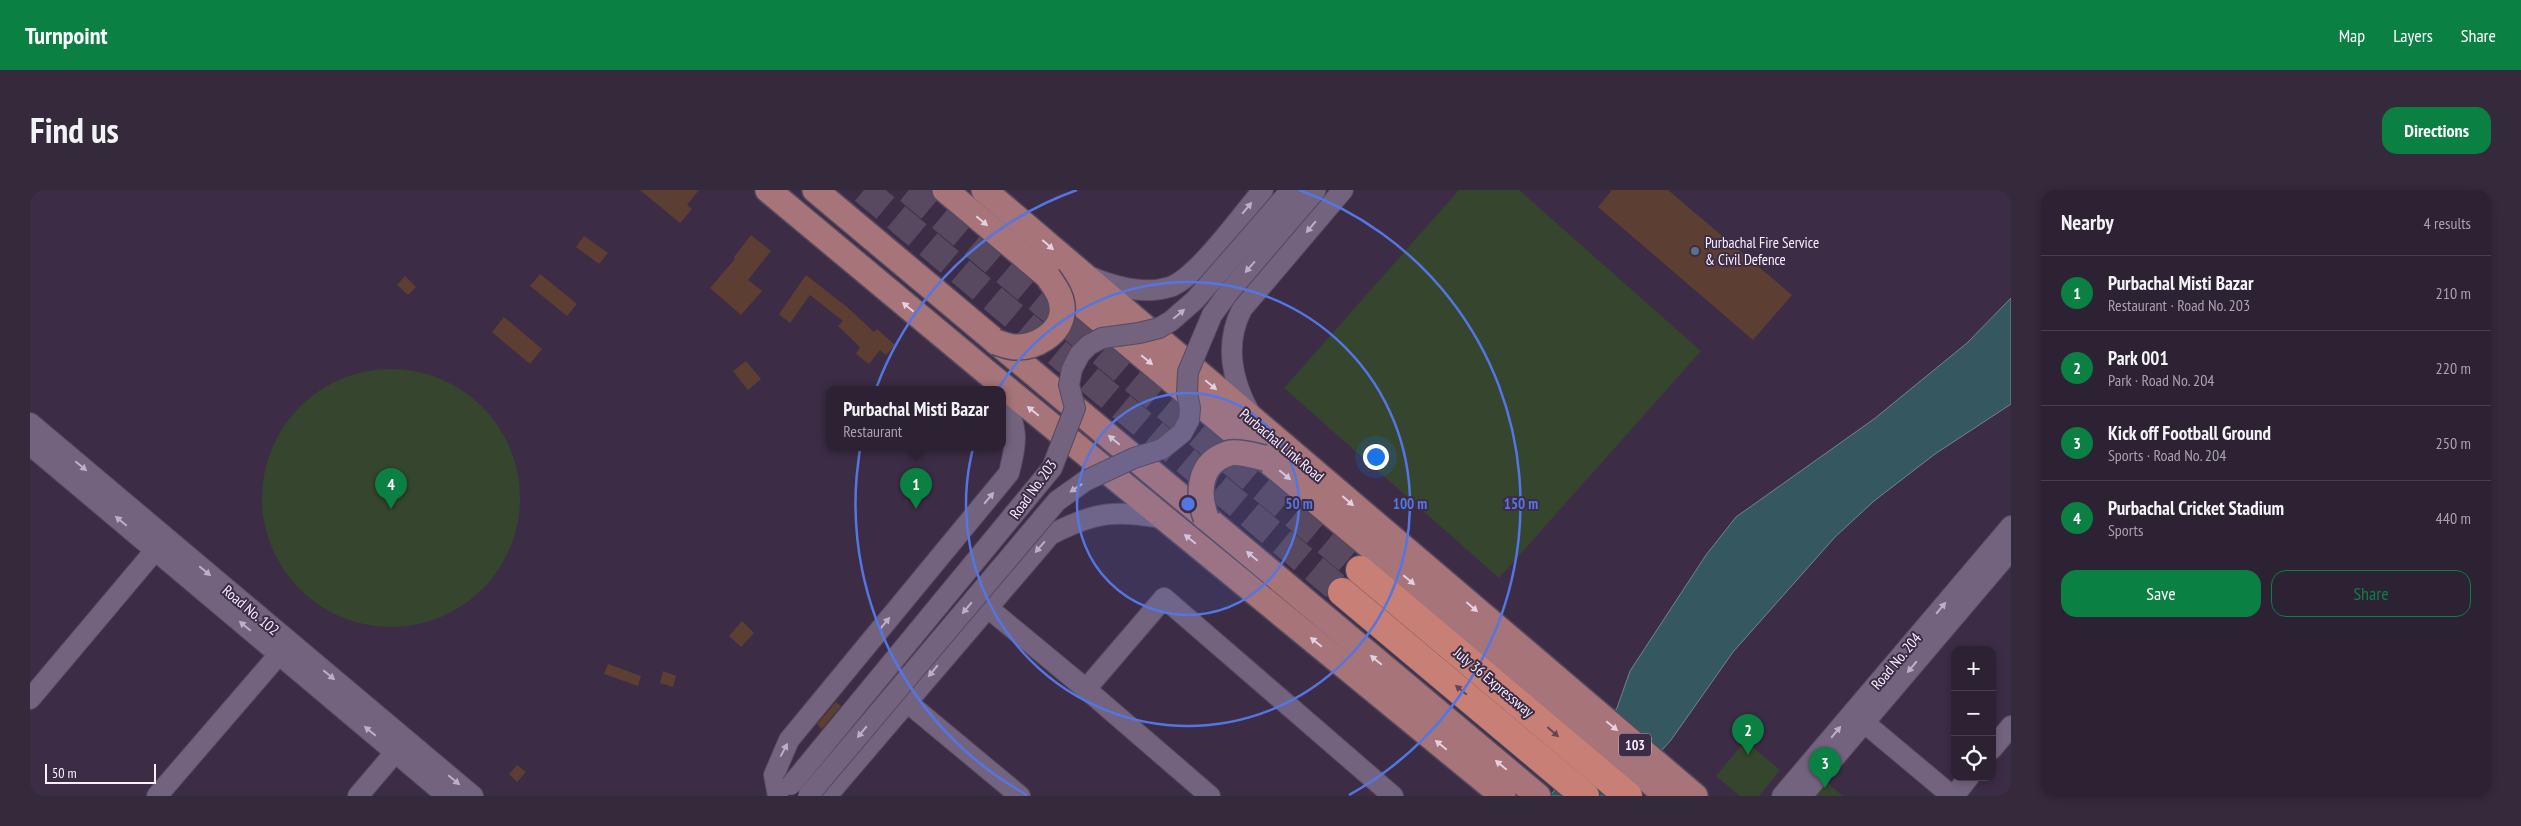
<!DOCTYPE html>
<html lang="en">
<head>
<meta charset="utf-8">
<style>
  body { margin:0; font-family:"PT Sans Narrow",sans-serif; background:#35293c; color:#f1f3f6 }
  .controls { position:absolute; right:15px; bottom:15px; display:grid; overflow:hidden; border-radius:10px; box-shadow:0 2px 8px #0003 }
  .controls button { width:45px; height:45px; display:grid; place-items:center; padding:0; border:0; border-bottom:1px solid #483e4f; background:#2d2134; color:#f1f3f6; font:25px sans-serif }
  .scale { position:absolute; left:15px; bottom:12px; width:111px; box-sizing:border-box; padding-left:5px; border:2px solid #f8efff; border-top:0; font-size:14px; line-height:18px; white-space:nowrap; color:#f8efff; -webkit-text-stroke:4px #3c2c45; paint-order:stroke }
  .you { position:absolute; left:1345px; top:266px; width:18px; height:18px; margin:-12px; border:4px solid #fff; border-radius:50%; background:#1a73e8; box-shadow:0 0 0 8px #1a73e833 }
  .badge { display:grid; place-items:center; width:32px; height:32px; border-radius:50%; background:#0b8043; color:#fff; font-size:16px; font-weight:700 }
  .pin { position:absolute; translate:-50% -41px; filter:drop-shadow(0 1px 2px #0008) }
  .pin::after { content:''; position:absolute; top:26px; width:18px; height:15px; background:inherit; clip-path:polygon(0 0,100% 0,50% 100%) }
  .popup { position:absolute; left:796px; top:196px; width:180px; height:65px; box-sizing:border-box; display:grid; place-content:center; border-radius:10px; background:#2d2134; filter:drop-shadow(0 1px 4px #0005); font-size:16px; white-space:nowrap; color:#a7a3ac }
  .popup b { font-size:19px; color:#f1f3f6 }
  .popup::after { content:''; position:absolute; left:50%; top:100%; margin-left:-10px; border:10px solid transparent; border-top-color:#2d2134 }
  .list { margin:0; padding:0; list-style:none }
  h2 { display:flex; justify-content:space-between; align-items:center; height:65px; margin:0; padding:0 20px; font-size:21px }
  h2 small { font-size:16px; font-weight:400; color:#a7a3ac }
  .list li { display:grid; grid-template-columns:32px 1fr auto; gap:15px; align-items:center; box-sizing:border-box; height:75px; padding:0 20px; border-top:1px solid #483e4f }
  .list b { display:block; font-size:19px; white-space:nowrap }
  .list p { margin:0; font-size:16px; white-space:nowrap; color:#a7a3ac }
  .list em { font-size:16px; font-style:normal; color:#a7a3ac }
  .actions { display:flex; gap:10px; padding:15px 20px }
  .actions a { flex:1; padding:11px 0; border:1px solid #0b8043; border-radius:15px; text-align:center; font-size:18px; color:#0b8043 }
  .actions .main { background:#0b8043; color:#fff }
  .icon { flex:none; width:28px; height:28px; fill:none; stroke:currentColor; stroke-width:2; stroke-linecap:round; stroke-linejoin:round }
  .map { position:relative; flex:none; width:1981px; height:606px; overflow:hidden; border-radius:15px }
  header { display:flex; align-items:center; gap:30px; box-sizing:border-box; height:70px; padding:0 25px; background:#0b8043; color:#fff }
  header strong { font-size:24px }
  nav { display:flex; gap:28px; margin-inline-start:auto; font-size:18px }
  .intro { display:flex; align-items:center; justify-content:space-between; box-sizing:border-box; height:120px; padding:0 30px }
  h1 { margin:0; font-size:35px }
  .button { padding:12px 22px; border-radius:15px; background:#0b8043; color:#fff; font-size:18px; font-weight:700 }
  main { display:flex; gap:30px; padding:0 30px }
  aside { flex:1; background:#2d2134; border-radius:15px; box-shadow:0 2px 8px #0003 }
  .map>svg:first-child { display:block }
  .green { fill:#36452e }
  .water { fill:#355860; stroke:#708590 }
  .building { fill:#5d3e32 }
  .lines { fill:none; stroke-linecap:round; stroke-linejoin:round }
  .highway-tunnel { stroke:#584961; stroke-width:28; stroke-dasharray:28 14; stroke-linecap:butt }
  .minor-casing { stroke:#56495e; stroke-width:22 }
  .major-casing { stroke:#56495e; stroke-width:28 }
  .highway-casing { stroke:#56495e; stroke-width:30 }
  .minor { stroke:#74637f; stroke-width:20 }
  .major { stroke:#a67479; stroke-width:25 }
  .highway { stroke:#c87f75; stroke-width:28 }
  .minor-bridge-casing { stroke:#56495e; stroke-width:22; stroke-linecap:butt }
  .major-bridge-casing { stroke:#56495e; stroke-width:28; stroke-linecap:butt }
  .minor-bridge { stroke:#74637f; stroke-width:20 }
  .major-bridge { stroke:#a67479; stroke-width:25 }
  .oneway { fill:#bdb0c5 }
  .oneway2 { fill:#e4d0de }
  .oneway3 { fill:#664553 }
  .ring { fill:none; stroke:#5476e2; stroke-width:2.5 }
  .service-dot { fill:#5c6f8a; stroke:#3c2c45; stroke-width:2 }
  .labels { text-anchor:middle; dominant-baseline:central; stroke-width:4; stroke-linejoin:round; paint-order:stroke }
  .shield { fill:#3c2c45; stroke:#c0b4c7; stroke-width:1 }
  .shield-label { font-size:14px; font-weight:bold; fill:#f8efff }
  .poi-label { font-size:15px; fill:#f8efff; stroke:#3c2c45; text-anchor:start }
  .street-label { font-size:15px; fill:#f8efff; stroke:#3c2c45 }
  .centre { fill:#5476e2; stroke:#3c2c45; stroke-width:2.5 }
  .ring-label { font-size:15px; text-anchor:middle; font-weight:bold; fill:#5476e2; stroke:#3c2c45; stroke-width:4; stroke-linejoin:round; paint-order:stroke }
</style>
</head>
<body>
<header>
<strong>Turnpoint</strong>
<nav><a>Map</a><a>Layers</a><a>Share</a></nav>
</header>
<div class="intro"><h1>Find us</h1><a class="button">Directions</a></div>
<main>
<div class="map">
<svg width="1981" height="606" viewBox="0 0 1981 606">
  <rect width="100%" height="100%" fill="#3c2c45"/>
  <!-- green -->
  <g class="green">
    <path d="M1429,0H1489L1671,161L1469,388L1254,198Z"/>
    <circle cx="361" cy="308" r="129"/>
    <path d="M1715,551L1750,580L1729,606H1710L1686,586Z"/>
    <path d="M1794,590L1813,606H1780Z"/>
  </g>
  <!-- water -->
  <path class="water" d="M1981,108V214L1905,264L1844,311L1805,347L1703,462L1641,550L1591,606H1520L1587,518L1600,481L1676,365L1706,327L1844,229L1937,153Z"/>
  <!-- building -->
  <g class="building">
    <path d="M610,0H669L657,15L662,19L650,33Z"/>
    <path d="M1582,0H1638L1762,105L1723,150L1568,17Z"/>
    <path d="M721,45L741,61L718,90L732,101L711,125L680,98L705,69L704,67Z"/>
    <path d="M554,46L578,63L569,74L546,57Z"/>
    <path d="M510,84L547,114L537,126L500,96Z"/>
    <path d="M776,85L817,117L844,142L847,139L865,155L856,165L850,160L839,174L826,164L830,157L808,136L813,131L780,105L760,133L749,124Z"/>
    <path d="M375,86L386,97L378,105L367,95Z"/>
    <path d="M474,127L512,159L500,174L462,142Z"/>
    <path d="M716,171L731,189L718,200L703,181Z"/>
    <path d="M712,431L724,443L711,457L699,446Z"/>
    <path d="M578,474L611,486L608,496L574,484Z"/>
    <path d="M633,481L646,486L643,497L630,493Z"/>
    <path d="M806,512L811,516L792,539L787,534Z"/>
    <path d="M487,575L496,582L487,592L479,584Z"/>
  </g>
  <g class="lines">
    <!-- highway-tunnel -->
    <g class="highway-tunnel">
      <path d="M834,0L1312,402"/>
      <path d="M879,0L1330,380"/>
    </g>
    <!-- minor casing -->
    <g class="minor-casing">
      <g id="minor">
        <path d="M1061,87C1085,97 1114,105 1140,97C1168,87 1212,24 1233,0"/>
        <path d="M1221,225C1202,192 1194,154 1212,119L1313,0"/>
        <path d="M0,233L443,606"/>
        <path d="M0,255L417,606"/>
        <path d="M957,417L1056,499"/>
        <path d="M0,509L133,351"/>
        <path d="M877,512L990,606"/>
        <path d="M1824,524L1922,606"/>
        <path d="M1962,559L1981,536"/>
        <path d="M127,606L258,454"/>
        <path d="M328,606L374,552"/>
        <path d="M748,606L744,585L759,550L979,283C987,250 989,239 972,208"/>
        <path d="M797,606L1020,345C1064,322 1086,319 1135,329"/>
        <path d="M1180,606L1056,499L1134,408L1363,606"/>
        <path d="M1752,606L1981,336"/>
        <path d="M1772,606L1981,360"/>
        <path d="M1924,606L1939,587"/>
      </g>
    </g>
    <!-- major casing -->
    <g class="major-casing">
      <g id="major">
        <path d="M738,0L960,185L1473,606"/>
        <path d="M785,0L1508,606"/>
        <path d="M915,0L1637,606"/>
        <path d="M954,0L1665,606"/>
      </g>
    </g>
    <!-- highway casing -->
    <g class="highway-casing">
      <g id="highway">
        <path d="M1330,380L1598,606"/>
        <path d="M1312,402L1555,606"/>
      </g>
    </g>
    <!-- minor -->
    <use href="#minor" class="minor"/>
    <!-- major -->
    <use href="#major" class="major"/>
    <!-- highway -->
    <use href="#highway" class="highway"/>
    <!-- minor-bridge casing -->
    <g class="minor-bridge-casing">
      <g id="minor-bridge">
        <path d="M761,595L1022,278L1045,218L1039,195L1042,179L1050,164L1059,155L1072,148L1109,143L1129,138L1141,131L1165,110L1261,0"/>
        <path d="M778,606L1027,311L1055,291L1104,268L1132,259L1152,243L1159,230L1160,218L1157,203L1158,182L1182,125L1198,103L1286,0"/>
      </g>
    </g>
    <!-- major-bridge casing -->
    <g class="major-bridge-casing">
      <g id="major-bridge">
        <path d="M966,152C972,154 979,157 985,157C1005,158 1030,144 1032,123C1034,109 1025,97 1018,87"/>
        <path d="M1176,328C1167,303 1168,272 1200,263C1211,261 1224,266 1235,268"/>
      </g>
    </g>
    <!-- minor-bridge -->
    <use href="#minor-bridge" class="minor-bridge"/>
    <!-- major-bridge -->
    <use href="#major-bridge" class="major-bridge"/>
  </g>
  <!-- one-way arrows -->
  <defs><path id="oneway-solid" d="M-6-.8H1V-3.2L6.5 0L1 3.2V.8H-6Z" transform="scale(1.25)"/></defs>
  <g class="oneway">
    <use href="#oneway-solid" transform="translate(1217 18) rotate(-50)"/>
    <use href="#oneway-solid" transform="translate(1281 37) rotate(130)"/>
    <use href="#oneway-solid" transform="translate(1220 77) rotate(131)"/>
    <use href="#oneway-solid" transform="translate(1149 124) rotate(-40)"/>
    <use href="#oneway-solid" transform="translate(51 276) rotate(40)"/>
    <use href="#oneway-solid" transform="translate(1046 298) rotate(146)"/>
    <use href="#oneway-solid" transform="translate(959 308) rotate(-50)"/>
    <use href="#oneway-solid" transform="translate(91 331) rotate(-140)"/>
    <use href="#oneway-solid" transform="translate(1010 357) rotate(131)"/>
    <use href="#oneway-solid" transform="translate(175 381) rotate(40)"/>
    <use href="#oneway-solid" transform="translate(937 418) rotate(130)"/>
    <use href="#oneway-solid" transform="translate(1911 418) rotate(-50)"/>
    <use href="#oneway-solid" transform="translate(855 433) rotate(-50)"/>
    <use href="#oneway-solid" transform="translate(215 436) rotate(-140)"/>
    <use href="#oneway-solid" transform="translate(1882 477) rotate(130)"/>
    <use href="#oneway-solid" transform="translate(903 481) rotate(130)"/>
    <use href="#oneway-solid" transform="translate(299 485) rotate(40)"/>
    <use href="#oneway-solid" transform="translate(340 541) rotate(-140)"/>
    <use href="#oneway-solid" transform="translate(832 542) rotate(130)"/>
    <use href="#oneway-solid" transform="translate(1806 542) rotate(-50)"/>
    <use href="#oneway-solid" transform="translate(754 560) rotate(-62)"/>
    <use href="#oneway-solid" transform="translate(424 590) rotate(40)"/>
  </g>
  <g class="oneway2">
    <use href="#oneway-solid" transform="translate(952 31) rotate(40)"/>
    <use href="#oneway-solid" transform="translate(1018 55) rotate(41)"/>
    <use href="#oneway-solid" transform="translate(878 117) rotate(-140)"/>
    <use href="#oneway-solid" transform="translate(1117 170) rotate(40)"/>
    <use href="#oneway-solid" transform="translate(1181 195) rotate(40)"/>
    <use href="#oneway-solid" transform="translate(1003 221) rotate(-141)"/>
    <use href="#oneway-solid" transform="translate(1084 250) rotate(-140)"/>
    <use href="#oneway-solid" transform="translate(1255 285) rotate(40)"/>
    <use href="#oneway-solid" transform="translate(1318 311) rotate(41)"/>
    <use href="#oneway-solid" transform="translate(1160 349) rotate(-141)"/>
    <use href="#oneway-solid" transform="translate(1222 366) rotate(-140)"/>
    <use href="#oneway-solid" transform="translate(1379 390) rotate(40)"/>
    <use href="#oneway-solid" transform="translate(1442 417) rotate(41)"/>
    <use href="#oneway-solid" transform="translate(1286 452) rotate(-141)"/>
    <use href="#oneway-solid" transform="translate(1346 470) rotate(-140)"/>
    <use href="#oneway-solid" transform="translate(1582 536) rotate(40)"/>
    <use href="#oneway-solid" transform="translate(1411 555) rotate(-141)"/>
    <use href="#oneway-solid" transform="translate(1471 575) rotate(-140)"/>
  </g>
  <g class="oneway3">
    <use href="#oneway-solid" transform="translate(1431 500) rotate(-140)"/>
    <use href="#oneway-solid" transform="translate(1523 542) rotate(41)"/>
  </g>
  <!-- distance rings -->
  <circle cx="1158" cy="314" r="111" fill="#5476e2" fill-opacity=".12"/>
  <g class="ring">
    <circle cx="1158" cy="314" r="111"/>
    <circle cx="1158" cy="314" r="222"/>
    <path d="M997 605A333 333 0 0 1 1047 0M1269 0A333 333 0 0 1 1319 605"/>
  </g>
  <!-- markers -->
  <circle class="service-dot" cx="1665" cy="61" r="5"/>
  <g class="labels">
    <!-- shield labels -->
    <rect class="shield" x="1589" y="543.5" width="32" height="23" rx="4"/>
    <g class="shield-label">
      <text x="1605" y="555">103</text>
    </g>
    <!-- poi labels -->
    <g class="poi-label">
      <text x="1675" y="52">Purbachal Fire Service<tspan x="1675" dy="17">&amp; Civil Defence</tspan></text>
    </g>
    <!-- street labels -->
    <g class="street-label">
      <text transform="translate(1252 255) rotate(40)">Purbachal Link Road</text>
      <text transform="translate(1003 299) rotate(-54)">Road No. 203</text>
      <text transform="translate(221 420) rotate(40)">Road No. 102</text>
      <text transform="translate(1866 471) rotate(-50)">Road No. 204</text>
      <text transform="translate(1464 492) rotate(40)">July 36 Expressway</text>
    </g>
  </g>
  <circle cx="1158" cy="314" r="8" class="centre"/>
  <g class="ring-label">
    <text x="1269" y="319">50 m</text>
    <text x="1380" y="319">100 m</text>
    <text x="1491" y="319">150 m</text>
  </g>
</svg>
<div class="controls">
<button>+</button>
<button>−</button>
<button><svg class="icon" aria-label="locate" viewBox="0 0 24 24"><circle cx="12" cy="12" r="6"/><path d="M12 2v4M12 18v4M2 12h4M18 12h4"/></svg></button>
</div>
<div class="scale">50 m</div>
<div class="you"></div>
<div class="pin badge" style="left:886px;top:319px">1</div>
<div class="popup"><b>Purbachal Misti Bazar</b>Restaurant</div>
<div class="pin badge" style="left:1718px;top:565px">2</div>
<div class="pin badge" style="left:1795px;top:598px">3</div>
<div class="pin badge" style="left:361px;top:319px">4</div>
</div>
<aside>
<h2>Nearby<small>4 results</small></h2>
<ul class="list">
<li><span class="badge">1</span><div><b>Purbachal Misti Bazar</b><p>Restaurant · Road No. 203</p></div><em>210 m</em></li>
<li><span class="badge">2</span><div><b>Park 001</b><p>Park · Road No. 204</p></div><em>220 m</em></li>
<li><span class="badge">3</span><div><b>Kick off Football Ground</b><p>Sports · Road No. 204</p></div><em>250 m</em></li>
<li><span class="badge">4</span><div><b>Purbachal Cricket Stadium</b><p>Sports</p></div><em>440 m</em></li>
</ul>
<div class="actions"><a class="main">Save</a><a>Share</a></div>
</aside>
</main>
</body>
</html>
